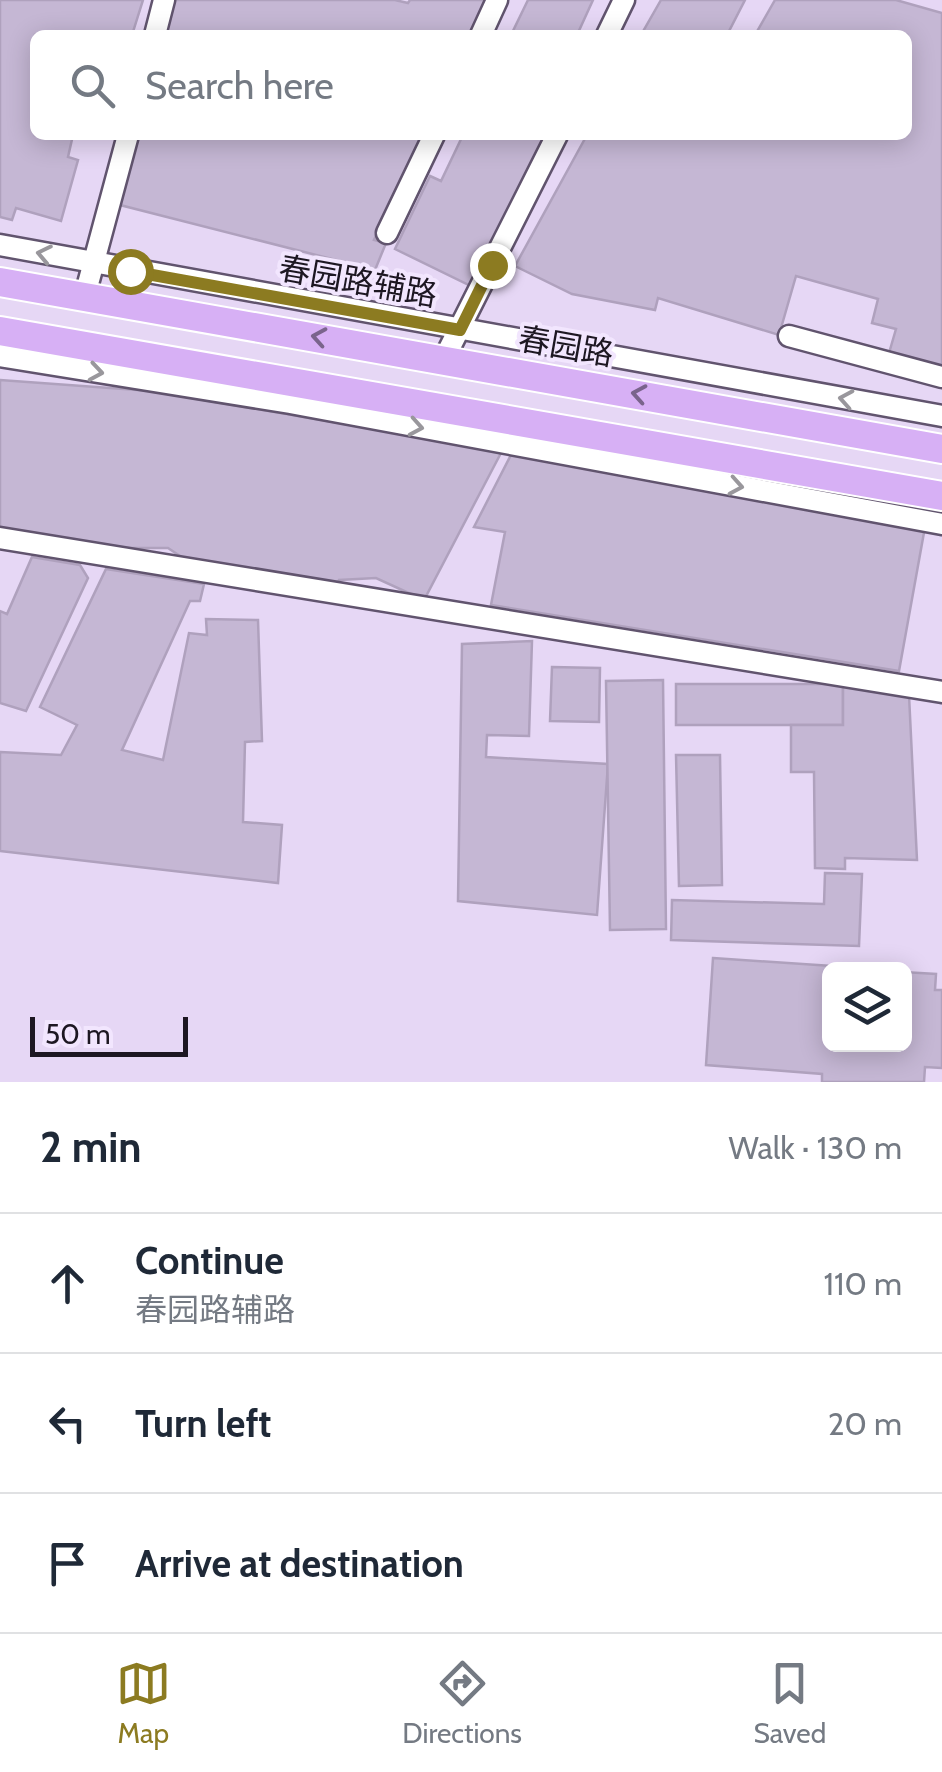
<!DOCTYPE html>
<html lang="en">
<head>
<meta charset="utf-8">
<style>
  body { margin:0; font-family:Cabin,"Noto Sans SC",sans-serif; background:#f2f2f3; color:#1f2937 }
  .controls { position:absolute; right:30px; bottom:30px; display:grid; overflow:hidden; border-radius:15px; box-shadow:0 5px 25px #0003 }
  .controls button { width:90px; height:90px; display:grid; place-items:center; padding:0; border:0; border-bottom:2px solid #e0e1e3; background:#fff; color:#1f2937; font:50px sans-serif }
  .scale { position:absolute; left:30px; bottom:25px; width:158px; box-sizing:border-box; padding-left:10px; border:5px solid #1d1722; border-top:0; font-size:28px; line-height:35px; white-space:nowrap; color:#1d1722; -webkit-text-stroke:8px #f2e6fe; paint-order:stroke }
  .stop { position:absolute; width:30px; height:30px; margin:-22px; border:8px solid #8c7b21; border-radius:50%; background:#fff }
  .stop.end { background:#8c7b21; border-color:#fff; box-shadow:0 2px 10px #0008 }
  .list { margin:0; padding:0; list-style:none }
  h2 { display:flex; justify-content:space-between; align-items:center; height:130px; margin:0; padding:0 40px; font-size:42px }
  h2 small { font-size:32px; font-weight:400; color:#747a83 }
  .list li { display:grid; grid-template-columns:65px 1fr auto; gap:30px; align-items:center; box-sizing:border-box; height:140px; padding:0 40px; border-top:2px solid #e0e1e3 }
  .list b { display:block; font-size:38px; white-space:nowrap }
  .list p { margin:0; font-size:32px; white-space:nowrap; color:#747a83 }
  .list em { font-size:32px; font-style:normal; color:#747a83 }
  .icon { flex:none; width:55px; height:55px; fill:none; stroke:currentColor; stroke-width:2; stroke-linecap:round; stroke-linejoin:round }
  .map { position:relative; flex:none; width:942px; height:1082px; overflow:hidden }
  .search { position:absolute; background:#fff; box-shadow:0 5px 25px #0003; left:30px; right:30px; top:30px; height:110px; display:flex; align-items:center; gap:25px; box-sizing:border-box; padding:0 35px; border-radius:15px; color:#747a83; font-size:38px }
  .sheet { height:550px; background:#fff }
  nav { display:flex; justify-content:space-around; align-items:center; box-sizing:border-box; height:140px; border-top:2px solid #e0e1e3; background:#fff; font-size:28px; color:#747a83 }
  nav a { display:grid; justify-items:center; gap:5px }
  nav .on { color:#8c7b21 }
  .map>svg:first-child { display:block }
  .building { fill:#c5b7d4; stroke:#afa1bd; stroke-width:2.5 }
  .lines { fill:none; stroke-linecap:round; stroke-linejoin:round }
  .minor-casing { stroke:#61546e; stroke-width:25 }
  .major-casing { stroke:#fff; stroke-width:32 }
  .minor { stroke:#fff; stroke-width:20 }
  .major { stroke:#d7b0f5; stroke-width:28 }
  .oneway { stroke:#99979c }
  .oneway2 { stroke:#7a648c }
  .route { stroke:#8c7b21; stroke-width:12 }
  .labels { text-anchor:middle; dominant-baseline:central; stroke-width:8; stroke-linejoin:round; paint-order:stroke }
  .street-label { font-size:32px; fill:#1d1722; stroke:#f2e6fe }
</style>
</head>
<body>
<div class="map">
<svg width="942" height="1082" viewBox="0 0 942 1082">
  <rect width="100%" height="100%" fill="#e6d7f5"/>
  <!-- building -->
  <g class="building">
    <path d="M0,0H143L132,35H35V135H73L68,157L78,160L61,221L16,208L12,220L0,217Z"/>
    <path d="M175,0H395L408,3L410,0H487L470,35H165Z"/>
    <path d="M528,0H593L577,35H511Z"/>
    <path d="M661,0H745L727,35H641Z"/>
    <path d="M775,0H896L942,13V363L939,374L887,360L896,329L872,323L878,299L796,276L779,335L658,298L655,310L572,294L515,266L587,135H907V35H755Z"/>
    <path d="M139,135H423L374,240L386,243L375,270L120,205Z"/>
    <path d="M463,135H546L473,287L395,249L430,176L441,181Z"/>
    <path d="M0,380L151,391L502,451L424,600L376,578L339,580L336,586L192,564L168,548H103L0,529Z"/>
    <path d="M513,451L925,527L899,671L491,605L505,532L474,527Z"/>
    <path d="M32,557L80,565L88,578L26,711L0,703V611L7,614Z"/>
    <path d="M106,569L204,584L200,601H190L122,750L163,760L189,633L207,635L206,619L258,620L262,741L245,742L243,822L282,825L278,883L0,851V752L61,755L77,725L40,707Z"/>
    <path d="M532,641L529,736L487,735L486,757L608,764L597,915L458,901L462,644Z"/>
    <path d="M552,667L600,668L599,722L550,721Z"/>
    <path d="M663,680L666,929L610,930L606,681Z"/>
    <rect x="676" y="684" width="167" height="41"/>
    <path d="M843,684L909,695L917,860L845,858V869L815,868L814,772H791V725H843Z"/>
    <path d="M676,755H720L722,885L679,886Z"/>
    <path d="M825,873L862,874L859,946L671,940L672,900L824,904Z"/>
    <path d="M713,958L877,969H830V1044H904V972L936,974L935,990H942V1068L925,1067L924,1082H822V1074L706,1065Z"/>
  </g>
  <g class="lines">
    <!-- minor casing -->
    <g class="minor-casing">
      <g id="minor">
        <path d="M155,35L164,0"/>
        <path d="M481,35L497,0"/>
        <path d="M607,35L624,0"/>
        <path d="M387,233L434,135"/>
        <path d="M0,245L942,416"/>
        <path d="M85,295L128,135"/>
        <path d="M789,336L942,377"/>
        <path d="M0,356L290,403L942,524"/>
        <path d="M444,359L557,135"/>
        <path d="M0,538L942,692"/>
      </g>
    </g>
    <!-- major casing -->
    <g class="major-casing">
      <g id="major">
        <path d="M0,282L942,449"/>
        <path d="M0,331L942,496"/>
      </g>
    </g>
    <!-- minor -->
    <use href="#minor" class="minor"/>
    <!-- major -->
    <use href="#major" class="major"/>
  </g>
  <!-- one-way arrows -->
  <defs><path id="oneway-chevron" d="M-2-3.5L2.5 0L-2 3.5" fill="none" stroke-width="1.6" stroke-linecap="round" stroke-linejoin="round" transform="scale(2.5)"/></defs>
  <g class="oneway">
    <use href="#oneway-chevron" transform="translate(44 254) rotate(-168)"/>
    <use href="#oneway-chevron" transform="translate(96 372) rotate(9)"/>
    <use href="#oneway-chevron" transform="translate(846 399) rotate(-170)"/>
    <use href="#oneway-chevron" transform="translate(416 427) rotate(10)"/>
    <use href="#oneway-chevron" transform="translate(736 486) rotate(10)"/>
  </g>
  <g class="oneway2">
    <use href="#oneway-chevron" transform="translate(319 337) rotate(-170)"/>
    <use href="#oneway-chevron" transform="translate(639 394) rotate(-170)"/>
  </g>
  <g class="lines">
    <!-- route -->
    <path class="route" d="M130,271L460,330L492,265"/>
  </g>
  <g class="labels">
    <!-- street labels -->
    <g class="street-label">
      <text transform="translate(358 281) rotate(10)">春园路辅路</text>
      <text transform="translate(566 346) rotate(10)">春园路</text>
    </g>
  </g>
</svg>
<div class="controls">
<button><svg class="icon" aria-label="layers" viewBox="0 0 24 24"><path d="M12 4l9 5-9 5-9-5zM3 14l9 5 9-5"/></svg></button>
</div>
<div class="scale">50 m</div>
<div class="stop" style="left:130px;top:271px"></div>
<div class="stop end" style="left:492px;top:265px"></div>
<div class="search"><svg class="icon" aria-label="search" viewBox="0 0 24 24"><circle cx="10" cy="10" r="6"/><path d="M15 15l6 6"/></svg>Search here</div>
</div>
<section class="sheet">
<h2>2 min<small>Walk · 130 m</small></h2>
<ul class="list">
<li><svg class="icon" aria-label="ahead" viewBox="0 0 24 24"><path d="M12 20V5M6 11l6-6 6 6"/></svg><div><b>Continue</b><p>春园路辅路</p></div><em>110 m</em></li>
<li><svg class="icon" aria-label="left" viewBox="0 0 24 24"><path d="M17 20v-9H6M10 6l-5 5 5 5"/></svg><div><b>Turn left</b></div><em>20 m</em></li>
<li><svg class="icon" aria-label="arrive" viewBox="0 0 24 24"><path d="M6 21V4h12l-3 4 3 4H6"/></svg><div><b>Arrive at destination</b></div></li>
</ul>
</section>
<nav>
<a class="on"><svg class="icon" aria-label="map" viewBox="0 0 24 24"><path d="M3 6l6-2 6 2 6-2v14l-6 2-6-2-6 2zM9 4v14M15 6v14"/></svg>Map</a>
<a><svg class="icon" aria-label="directions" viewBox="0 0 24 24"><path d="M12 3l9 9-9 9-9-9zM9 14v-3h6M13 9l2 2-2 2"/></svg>Directions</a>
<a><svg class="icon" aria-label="saved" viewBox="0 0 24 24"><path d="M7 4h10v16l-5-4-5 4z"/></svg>Saved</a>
</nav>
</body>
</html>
